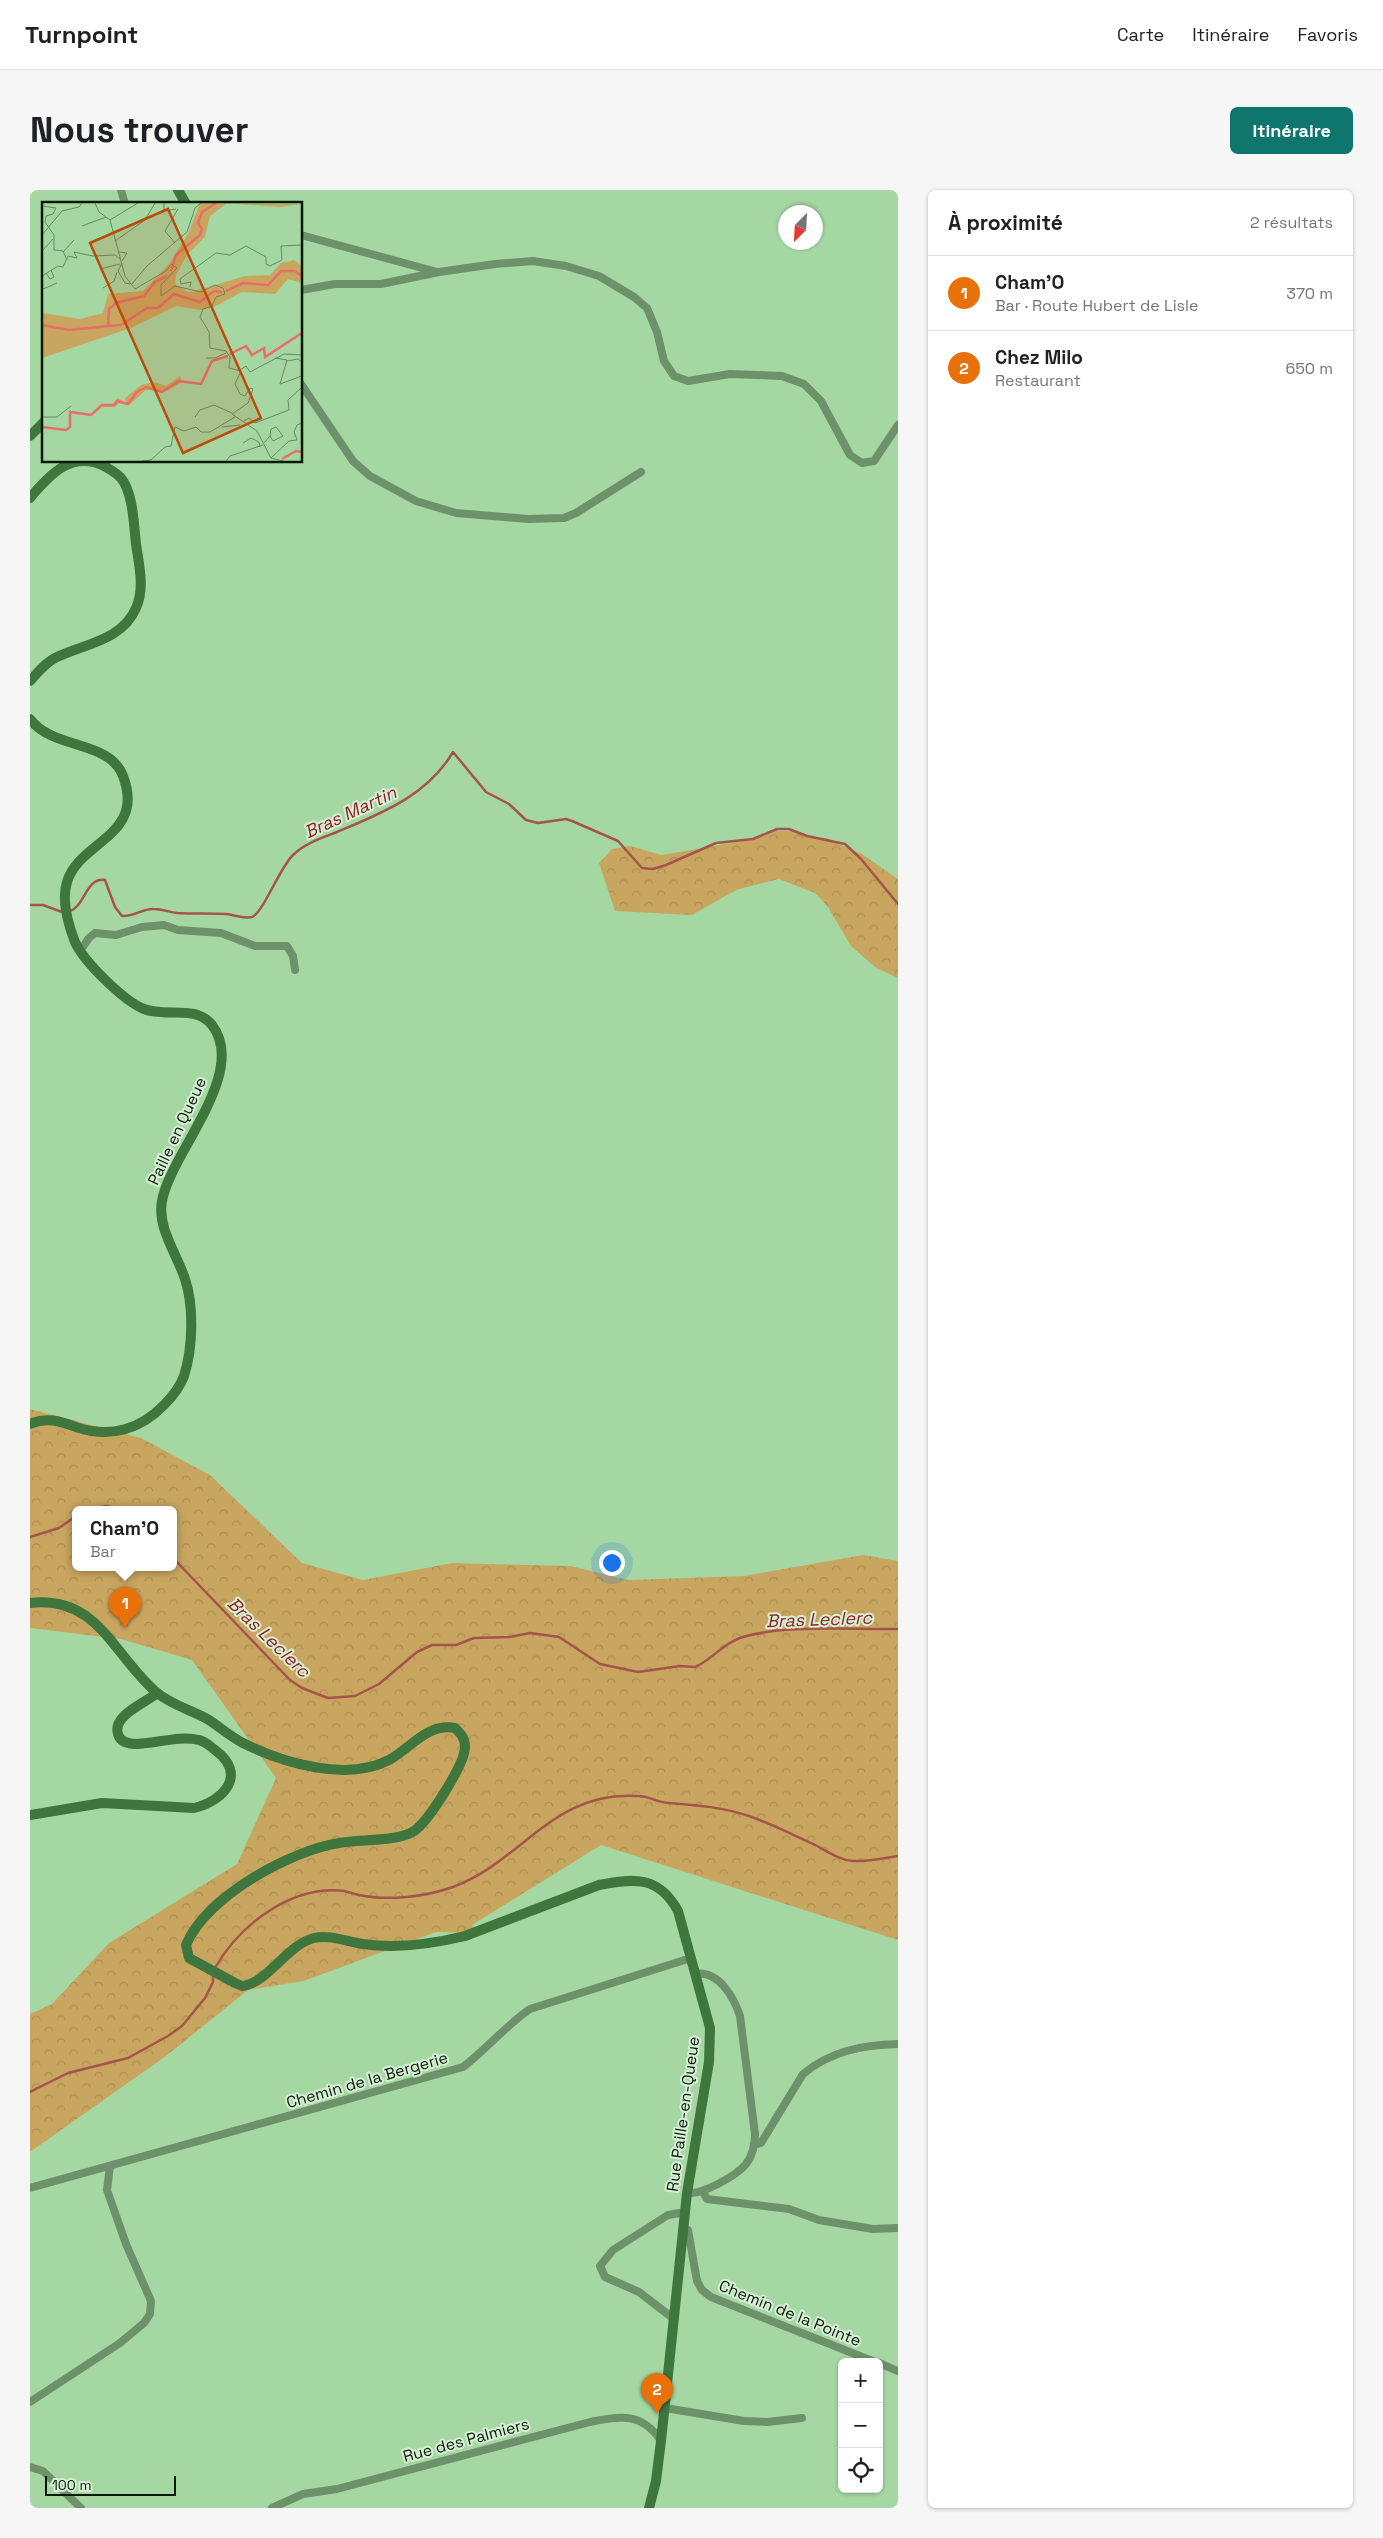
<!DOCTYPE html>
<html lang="fr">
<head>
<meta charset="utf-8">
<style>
  body { margin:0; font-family:"Space Grotesk",sans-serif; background:#f6f6f6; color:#202124 }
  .controls { position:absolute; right:15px; bottom:15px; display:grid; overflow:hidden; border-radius:8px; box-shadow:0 1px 4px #0004 }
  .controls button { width:45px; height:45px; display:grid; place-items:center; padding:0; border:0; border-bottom:1px solid #e0e0e0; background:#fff; color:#202124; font:25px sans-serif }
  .compass { position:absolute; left:748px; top:15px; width:45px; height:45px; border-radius:50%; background:#fff; box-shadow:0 1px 4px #0004; rotate:204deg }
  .scale { position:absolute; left:15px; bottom:12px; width:131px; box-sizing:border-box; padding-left:5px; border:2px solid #061906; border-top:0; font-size:14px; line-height:18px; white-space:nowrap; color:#061906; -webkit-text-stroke:4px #d7f0d5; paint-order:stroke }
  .you { position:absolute; left:581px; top:1372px; width:18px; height:18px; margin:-12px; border:4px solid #fff; border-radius:50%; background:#1a73e8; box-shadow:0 0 0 8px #1a73e833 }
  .badge { display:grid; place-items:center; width:32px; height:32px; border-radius:50%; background:#0f766e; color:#fff; font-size:16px; font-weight:700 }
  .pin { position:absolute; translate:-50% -41px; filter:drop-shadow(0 1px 2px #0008) }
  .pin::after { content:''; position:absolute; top:26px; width:18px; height:15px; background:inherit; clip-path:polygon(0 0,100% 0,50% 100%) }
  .popup { position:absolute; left:42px; top:1316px; width:105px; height:65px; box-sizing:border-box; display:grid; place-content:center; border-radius:8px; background:#fff; filter:drop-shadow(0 1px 4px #0005); font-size:16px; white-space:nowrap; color:#757577 }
  .popup b { font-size:19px; color:#202124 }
  .popup::after { content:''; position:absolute; left:50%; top:100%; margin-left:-10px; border:10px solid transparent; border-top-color:#fff }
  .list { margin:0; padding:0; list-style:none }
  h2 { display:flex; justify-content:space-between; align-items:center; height:65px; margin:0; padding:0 20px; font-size:21px }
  h2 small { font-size:16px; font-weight:400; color:#757577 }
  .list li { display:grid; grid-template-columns:32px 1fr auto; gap:15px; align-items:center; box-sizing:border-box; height:75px; padding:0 20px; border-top:1px solid #e0e0e0 }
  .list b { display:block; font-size:19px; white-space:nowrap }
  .list p { margin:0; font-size:16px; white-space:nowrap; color:#757577 }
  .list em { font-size:16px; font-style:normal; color:#757577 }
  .icon { flex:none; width:28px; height:28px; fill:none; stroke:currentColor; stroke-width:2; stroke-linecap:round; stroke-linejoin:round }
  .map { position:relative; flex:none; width:868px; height:2318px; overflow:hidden; border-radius:8px }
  header { display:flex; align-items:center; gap:30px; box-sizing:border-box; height:70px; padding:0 25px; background:#fff; border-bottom:1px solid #e0e0e0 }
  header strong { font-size:24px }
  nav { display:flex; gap:28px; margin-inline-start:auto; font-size:18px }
  .intro { display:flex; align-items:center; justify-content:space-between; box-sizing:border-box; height:120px; padding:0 30px }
  h1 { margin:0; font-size:35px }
  .button { padding:12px 22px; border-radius:8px; background:#0f766e; color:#fff; font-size:18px; font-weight:700 }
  main { display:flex; gap:30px; padding:0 30px }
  aside { flex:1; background:#fff; border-radius:8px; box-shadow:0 1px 4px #0004 }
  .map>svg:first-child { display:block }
  .forest { fill:url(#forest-crowns); fill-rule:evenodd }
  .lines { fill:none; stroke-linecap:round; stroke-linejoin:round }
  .stream { stroke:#a5544b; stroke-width:2.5 }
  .minor { stroke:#6d926b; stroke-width:8 }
  .secondary { stroke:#3e763e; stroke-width:10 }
  .labels { text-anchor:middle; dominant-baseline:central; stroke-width:4; stroke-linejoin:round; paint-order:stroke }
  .street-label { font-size:16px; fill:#061906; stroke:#d7f0d5 }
  .water-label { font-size:18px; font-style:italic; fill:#912026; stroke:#d7f0d5 }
  .inset-river { fill:none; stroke:#e96d69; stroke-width:2.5 }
  .inset-road { fill:none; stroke:#658b64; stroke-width:1 }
  .view { fill:#bb4c0b; fill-opacity:0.15; stroke:#bb4c0b; stroke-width:2.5 }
  .inset-edge { fill:none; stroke:#061906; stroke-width:2.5 }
</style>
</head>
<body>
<header>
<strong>Turnpoint</strong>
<nav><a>Carte</a><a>Itinéraire</a><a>Favoris</a></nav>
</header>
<div class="intro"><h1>Nous trouver</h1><a class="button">Itinéraire</a></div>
<main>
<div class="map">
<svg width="868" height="2318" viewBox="0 0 868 2318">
  <defs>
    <pattern id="forest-crowns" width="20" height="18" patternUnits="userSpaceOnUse" patternTransform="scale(1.25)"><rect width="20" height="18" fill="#c9a65f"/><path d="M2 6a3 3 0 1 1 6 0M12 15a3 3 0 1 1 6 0" fill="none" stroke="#ab8e51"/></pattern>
  </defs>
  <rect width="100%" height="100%" fill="#a5d7a3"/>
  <!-- forest -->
  <g class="forest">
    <path d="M745,641H763L779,647L796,648L832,664L868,689V788L846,778L821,756L798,717L785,703L749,689L706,700L662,725L585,721L569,673L582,659L600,656L632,665L724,649Z"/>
    <path d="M0,1219L111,1248L180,1285L272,1373L333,1390L422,1373L541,1376L598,1390L714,1386L833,1365L868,1371V1750L571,1655L442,1735L444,1743L406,1742L274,1791L218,1800L136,1866L0,1962V1824L22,1814L79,1753L207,1674L246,1588L162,1470L91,1449L0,1438ZM46,1319H144V1377H46Z"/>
  </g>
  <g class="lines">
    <!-- stream -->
    <g class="stream">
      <path d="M0,715H13L32,722"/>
      <path d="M40,721C55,716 56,687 75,690L85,717L92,726C104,727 113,718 124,719C132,719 139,722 147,723C163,724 180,723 196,724C205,725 213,729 222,727C233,723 250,677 263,665C275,653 292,648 307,642C352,623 397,606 423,562L456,602L479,614L496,630L508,633L536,629L542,631L588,651L612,678L623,679L636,675L686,653L723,649L747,639H759L777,646L815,654L831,669L868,714"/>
      <path d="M62,1319L77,1316L87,1319"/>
      <path d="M0,1347L29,1338L46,1326"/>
      <path d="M144,1369L260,1490L272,1498L298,1508L325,1506L349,1494L387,1462L402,1455H426L444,1448L480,1447L500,1443L529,1447L570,1474L608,1482L650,1476L665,1477C682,1470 692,1454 710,1448C751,1434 823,1440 868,1439"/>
      <path d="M185,1778C210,1734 262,1695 314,1701C319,1702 324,1704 329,1705C358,1711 395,1707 423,1697C493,1671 523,1600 608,1606C618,1606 627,1612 638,1613C666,1615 692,1617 719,1626C742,1634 763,1645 785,1655C797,1661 809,1670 823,1671C837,1672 854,1668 868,1666"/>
      <path d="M0,1902L38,1883L98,1868L138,1846L152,1836L175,1808L183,1792V1786"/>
    </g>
    <!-- minor -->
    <g class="minor">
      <path d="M91,0L95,14"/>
      <path d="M271,45L407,82"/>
      <path d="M271,100L305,94H351L409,82L465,74L503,71L536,76L569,86L604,107L617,118L627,142L634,171L644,186L658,191L700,184L752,186L774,194L791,211L820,265L832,273L844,271L868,235"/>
      <path d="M271,194L323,271L340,286L386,311L426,323L498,329L534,328L546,323L611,282"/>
      <path d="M50,761L59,748L65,743L86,745L112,737L134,735L148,740L191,743L225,756H257L263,766L265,780"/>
      <path d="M724,1955L731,1953L773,1884C801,1861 832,1855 868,1854"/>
      <path d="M0,1998L433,1877C457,1859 475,1836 500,1819L661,1768"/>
      <path d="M673,2002L677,2009L759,2019L789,2030L843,2039L868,2038"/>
      <path d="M657,2003C672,2005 706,1986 716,1974C723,1965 725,1955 725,1944L710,1826C704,1808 689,1780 665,1784"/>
      <path d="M653,2038L658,2040L667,2091L672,2100L681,2107L845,2172"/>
      <path d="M644,2129L609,2102L575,2087L570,2076L583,2060L638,2025L655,2022"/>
      <path d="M849,2173L868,2181"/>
      <path d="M0,2212L90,2153L114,2133L120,2124L121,2111L96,2054L77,2000L80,1976"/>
      <path d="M635,2218L714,2231L737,2232L772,2228"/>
      <path d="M0,2277L13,2281L51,2318"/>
      <path d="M242,2318L273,2304L307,2299L560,2232C591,2226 612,2222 631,2251"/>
    </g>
    <!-- secondary -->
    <g class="secondary">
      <path d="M148,0L156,14"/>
      <path d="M0,246L14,232"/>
      <path d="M0,308C20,284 43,259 76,277C81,280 88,284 91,288C103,302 104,336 106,354C109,375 115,398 106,418C92,451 53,454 25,468C15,473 7,483 0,491"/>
      <path d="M0,529C23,560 80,550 93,586C116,646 49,651 37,692C31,711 38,734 45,752C54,772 94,811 114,819C136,828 165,814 182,835C219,883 140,964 132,1011C127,1038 147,1064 155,1089C164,1116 163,1158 154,1186C150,1197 142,1207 134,1215C111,1239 81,1248 49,1238C32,1232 18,1226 0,1234"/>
      <path d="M0,1413C68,1405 83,1465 126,1502C141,1515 162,1520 179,1530C191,1538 201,1547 213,1553C253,1573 317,1592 359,1570C381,1558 397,1533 425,1538C431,1544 435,1548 435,1557C435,1574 398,1632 384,1641C367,1652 330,1649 309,1653C259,1661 176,1707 156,1755L159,1768L205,1793L212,1796C238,1793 258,1754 284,1748C300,1744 317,1752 333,1754C367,1759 402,1754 435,1746L569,1695C605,1688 629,1686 648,1721L680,1838L679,1872L657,2003L631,2251L626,2291L619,2318"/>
      <path d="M0,1625L72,1613L164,1618C194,1611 218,1584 185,1560C181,1557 175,1551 169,1550C149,1545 125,1554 104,1554C97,1553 90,1552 88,1544C82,1525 116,1513 127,1503"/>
    </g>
  </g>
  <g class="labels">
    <!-- street labels -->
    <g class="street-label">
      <text transform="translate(147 941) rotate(-65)">Paille en Queue</text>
      <text transform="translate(337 1890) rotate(-16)">Chemin de la Bergerie</text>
      <text transform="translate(653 1924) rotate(-82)">Rue Paille-en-Queue</text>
      <text transform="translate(760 2123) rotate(22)">Chemin de la Pointe</text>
      <text transform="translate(436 2250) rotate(-15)">Rue des Palmiers</text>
    </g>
    <!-- water labels -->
    <g class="water-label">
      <text transform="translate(320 622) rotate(-25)">Bras Martin</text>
      <text transform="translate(789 1429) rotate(-2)">Bras Leclerc</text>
      <text transform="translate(239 1447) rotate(44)">Bras Leclerc</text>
    </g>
  </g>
  <!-- overview -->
  <g transform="translate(12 12)">
    <rect width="260" height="260" fill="#a5d7a3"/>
    <path d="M158,1L260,2L237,5L185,1L168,14L163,35L145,53L134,73L133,82L146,90L153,89L203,74L228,73L239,61L252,58L260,64V81L246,77L233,92L200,90L172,105L159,108L134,104L89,126L0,156V111L38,117L61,111L66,92L101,89L127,62L147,30ZM138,174L140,180L125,189L104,188L87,203L77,201L73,205H61L60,202H71L76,196L84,201L83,196L99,183L112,180L124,184Z" fill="#c9a65f"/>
    <path class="inset-river" d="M129,69L134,53L158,33L160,27L156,21L160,10L174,1M184,89L201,81L226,83L239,69H252L260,74M0,123L27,128L66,124L67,107L74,101L102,94L113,80L125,74M66,124L79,123L105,106H116L132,92L158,100L172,89L180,90M188,152L204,144L210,153L222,146L223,155L260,131M0,225L24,228L28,225V210L49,213L60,203H72L75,199L86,202L95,190L104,185L120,190L137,179L159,182L170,159L186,154M240,257L254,249L260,250"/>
    <path class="inset-road" d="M53,1L57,10L68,18L83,74L93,87L124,69L129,62L135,66L119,83V94L133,84L159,90L173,83L181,86L183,92L174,95L170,104L161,107L158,115L167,130L168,146L184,149L188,155L187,166L199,169L193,182L198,192L203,194L208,186L211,187L206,201L190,212L215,229L229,256L241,259M122,1V9L134,7M0,4L14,6L11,12L4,14L3,20L12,33V48L21,49L25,58M68,18L96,1M40,24L64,15M0,33L20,9L37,5L40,1M73,39L103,18L113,1M133,41L123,29L136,7M0,49L11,37M21,50L32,38M77,50L85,51L80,59M80,61L76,69L83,81L88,82M58,67L78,62M4,71L8,77L12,75L9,68M0,74L16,64L21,65L26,54L35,56L32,50L51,54L73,53L78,57M90,82L105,64L145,30L153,6L159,1M148,85L149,80L139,82L138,77L174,51L188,53L204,44L224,55V62L228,64L240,58L239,44L260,43M61,86L72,79L75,70M1,87L15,81M164,156H173L184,151M233,156L245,158L238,182L260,174M245,159L256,157L260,160M198,168L204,164L208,170L242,152L260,153M0,215H15L29,204M153,215L158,208L172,203L190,211M202,219L207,216L213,221L247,208L246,198L260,185M180,225L198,223M201,241L209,236L217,240L218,245M222,241L228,234L231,239L241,234L234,225L229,227L228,234M229,256L247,239L255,238L252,230L255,223L260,221M100,259L109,258L123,245L129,244L133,225L142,229L154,225L159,230H168L193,215M184,259L188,254L221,243"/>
    <path class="view" d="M126,7L219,216L141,251L48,41Z"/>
    <rect width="260" height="260" class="inset-edge"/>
  </g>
</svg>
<div class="controls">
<button>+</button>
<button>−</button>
<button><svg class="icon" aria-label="locate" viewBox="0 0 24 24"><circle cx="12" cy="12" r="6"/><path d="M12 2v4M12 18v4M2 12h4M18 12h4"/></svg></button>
</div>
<svg class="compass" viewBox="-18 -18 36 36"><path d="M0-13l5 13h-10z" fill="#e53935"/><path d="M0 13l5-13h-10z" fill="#757577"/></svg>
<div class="scale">100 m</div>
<div class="you"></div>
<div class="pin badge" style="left:95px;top:1438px;background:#e8710a">1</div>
<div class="popup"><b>Cham'O</b>Bar</div>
<div class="pin badge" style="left:627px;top:2224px;background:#e8710a">2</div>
</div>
<aside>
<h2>À proximité<small>2 résultats</small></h2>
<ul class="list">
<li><span class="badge" style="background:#e8710a">1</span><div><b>Cham'O</b><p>Bar · Route Hubert de Lisle</p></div><em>370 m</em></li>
<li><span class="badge" style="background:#e8710a">2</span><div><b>Chez Milo</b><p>Restaurant</p></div><em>650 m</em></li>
</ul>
</aside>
</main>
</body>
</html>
